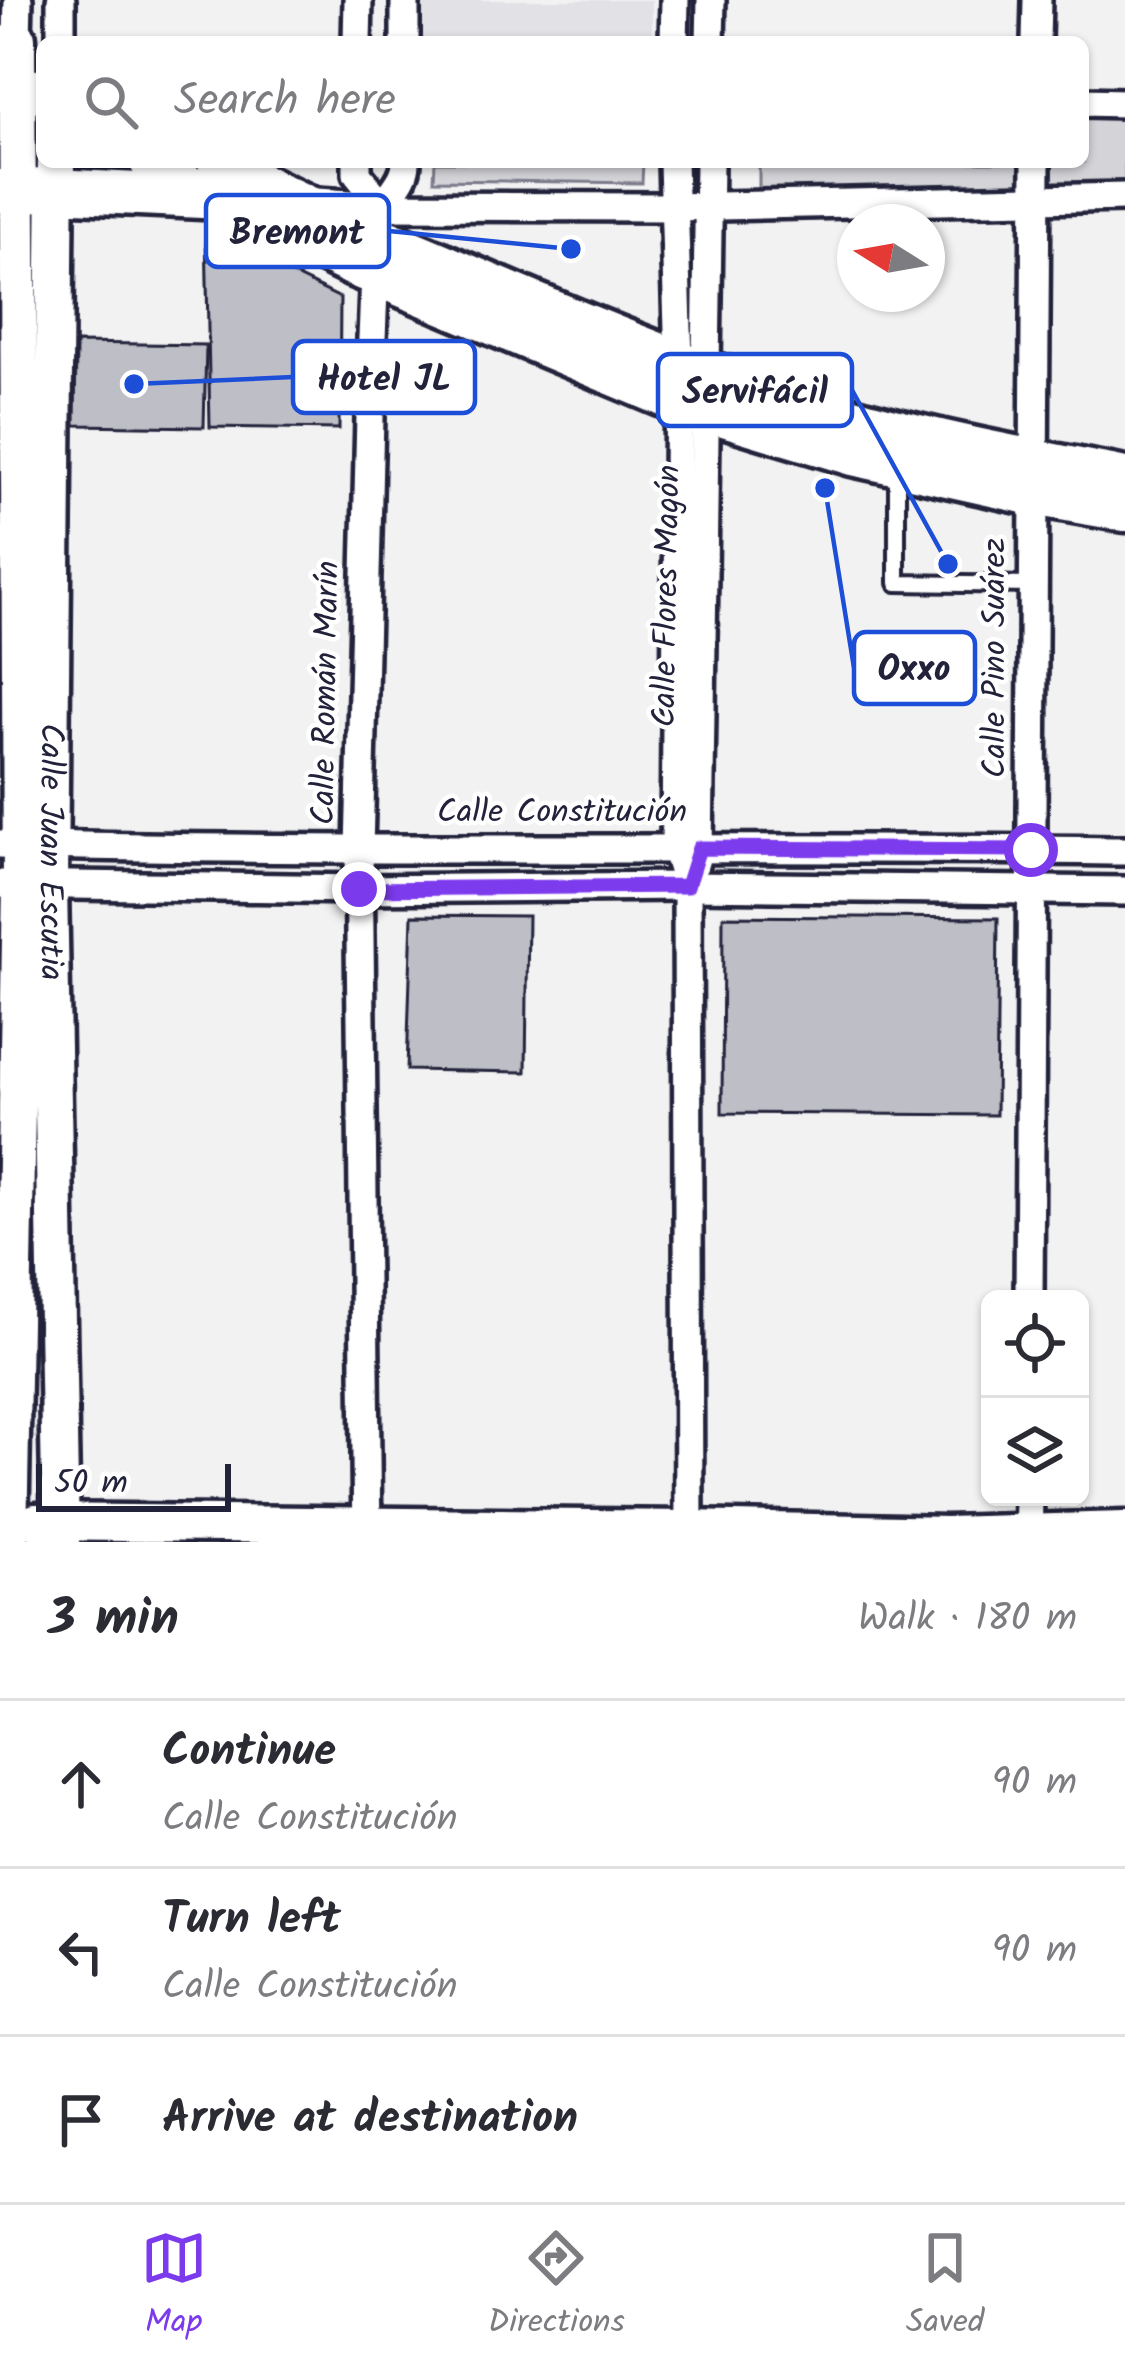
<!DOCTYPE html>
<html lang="en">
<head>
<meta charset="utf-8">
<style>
  body { margin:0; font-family:Kalam,sans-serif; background:#f7f7f7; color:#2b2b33 }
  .controls { position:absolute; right:36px; bottom:36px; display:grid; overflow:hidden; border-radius:18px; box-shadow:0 3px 9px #0004 }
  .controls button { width:108px; height:108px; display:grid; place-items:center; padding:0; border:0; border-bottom:3px solid #e1e1e2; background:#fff; color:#2b2b33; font:60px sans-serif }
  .compass { position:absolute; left:837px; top:204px; width:108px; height:108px; border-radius:50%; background:#fff; box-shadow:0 3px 9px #0004; rotate:281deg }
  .scale { position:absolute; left:36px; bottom:30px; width:195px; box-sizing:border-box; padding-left:12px; border:6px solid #22223b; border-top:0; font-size:33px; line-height:42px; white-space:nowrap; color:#22223b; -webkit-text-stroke:9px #fff; paint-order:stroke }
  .stop { position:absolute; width:36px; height:36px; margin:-27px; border:9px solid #7c3aed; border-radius:50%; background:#fff }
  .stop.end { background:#7c3aed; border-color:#fff; box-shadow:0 3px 12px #0008 }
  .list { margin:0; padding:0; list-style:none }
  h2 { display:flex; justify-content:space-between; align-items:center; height:156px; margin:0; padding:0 48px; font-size:51px }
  h2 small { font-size:39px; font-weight:400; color:#7c7c81 }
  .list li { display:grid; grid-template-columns:78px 1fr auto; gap:36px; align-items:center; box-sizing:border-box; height:168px; padding:0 48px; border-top:3px solid #e1e1e2 }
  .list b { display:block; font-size:45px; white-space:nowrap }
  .list p { margin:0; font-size:39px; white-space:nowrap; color:#7c7c81 }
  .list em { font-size:39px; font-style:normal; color:#7c7c81 }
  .icon { flex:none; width:66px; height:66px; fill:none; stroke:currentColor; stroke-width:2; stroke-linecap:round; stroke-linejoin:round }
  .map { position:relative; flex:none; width:1125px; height:1542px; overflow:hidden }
  .search { position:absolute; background:#fff; box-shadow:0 3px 9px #0004; left:36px; right:36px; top:36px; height:132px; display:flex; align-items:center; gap:30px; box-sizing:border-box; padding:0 42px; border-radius:18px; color:#7c7c81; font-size:45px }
  .sheet { height:660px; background:#fff }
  nav { display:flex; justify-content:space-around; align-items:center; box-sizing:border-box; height:168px; border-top:3px solid #e1e1e2; background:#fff; font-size:33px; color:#7c7c81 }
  nav a { display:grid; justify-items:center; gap:6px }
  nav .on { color:#7c3aed }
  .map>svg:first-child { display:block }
  .built { fill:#e2e2e6 }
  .green { fill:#d3d3d8; stroke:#7a7a8a; stroke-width:3 }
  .building { fill:#bebec6; stroke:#22223b; stroke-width:3 }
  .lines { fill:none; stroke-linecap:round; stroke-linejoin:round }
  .service-casing { stroke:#22223b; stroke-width:22 }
  .minor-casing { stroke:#22223b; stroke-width:36 }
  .secondary-casing { stroke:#22223b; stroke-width:45 }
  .primary-casing { stroke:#22223b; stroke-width:51 }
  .service { stroke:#fff; stroke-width:14 }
  .minor { stroke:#fff; stroke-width:27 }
  .secondary { stroke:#fff; stroke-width:36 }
  .primary { stroke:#fff; stroke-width:42 }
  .route { stroke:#7c3aed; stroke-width:15 }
  .labels { text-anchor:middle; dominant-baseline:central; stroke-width:9; stroke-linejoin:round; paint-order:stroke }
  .street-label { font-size:33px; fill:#22223b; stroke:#fff }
  .leader { fill:none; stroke:#1d4ed8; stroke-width:4.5 }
  .callout-dot { fill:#1d4ed8; stroke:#fff; stroke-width:4.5 }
  .callout { fill:#fff; stroke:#1d4ed8; stroke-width:4.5 }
  .callout-label { font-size:36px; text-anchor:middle; font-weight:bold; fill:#22223b }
</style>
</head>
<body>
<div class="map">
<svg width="1125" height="1542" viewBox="0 0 1125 1542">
  <rect width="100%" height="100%" fill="#f2f2f3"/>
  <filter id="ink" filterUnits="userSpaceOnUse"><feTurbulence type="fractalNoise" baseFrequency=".00833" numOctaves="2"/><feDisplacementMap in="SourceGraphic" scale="24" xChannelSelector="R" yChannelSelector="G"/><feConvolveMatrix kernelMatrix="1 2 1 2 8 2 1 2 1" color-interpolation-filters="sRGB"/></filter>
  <g filter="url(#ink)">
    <!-- built -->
    <path class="built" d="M423,0H652V42H422Z"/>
    <!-- green -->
    <g class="green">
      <path d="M1083,113L1125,114V187L1045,188V162H1083Z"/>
      <path d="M435,162H643L642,183L434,180Z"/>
      <path d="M759,162H1022L1023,186L759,189Z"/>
    </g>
    <!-- building -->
    <g class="building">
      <path d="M206,232L340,298L339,429L210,427Z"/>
      <path d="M76,343L206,345L204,427L75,425Z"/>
      <path d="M412,915L528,916L526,1072L407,1070Z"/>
      <path d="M723,916L998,918L996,1115L722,1113Z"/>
    </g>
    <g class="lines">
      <!-- service casing -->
      <g class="service-casing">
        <path id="service" d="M897,469V583L1033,585"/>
      </g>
      <!-- minor casing -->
      <g class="minor-casing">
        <g id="minor">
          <path d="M405,0V42"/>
          <path d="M17,38L18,0"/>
          <path d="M61,42V0"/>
          <path d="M357,42L358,0"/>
          <path d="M674,42L675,0"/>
          <path d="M710,42L711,0"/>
          <path d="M1036,42L1037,0"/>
          <path d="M1083,102L1125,103"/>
          <path d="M357,162V174L383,206"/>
          <path d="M673,162L679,363L675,847L687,886L689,1542"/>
          <path d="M316,202L383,206L673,207L1125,197"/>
          <path d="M0,844C375,854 750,845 1125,851"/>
          <path d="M694,865L699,848L709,162"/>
          <path d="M0,884L359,889L687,886L1125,891"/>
          <path d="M1029,1299L1036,162"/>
          <path d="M367,1542L359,850L372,338C374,297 374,254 382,213C386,194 406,182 406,162"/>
          <path d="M1028,1542L1029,1497"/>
        </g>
      </g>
      <!-- secondary casing -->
      <g class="secondary-casing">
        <g id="secondary">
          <path id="s1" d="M56,162L49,885L61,1542"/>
          <path d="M148,162L214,197"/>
          <path d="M36,1522L689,1529L946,1535L1125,1530"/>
          <path d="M9,1542L21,885L17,38"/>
        </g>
      </g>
      <!-- primary casing -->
      <g class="primary-casing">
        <g id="primary">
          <path d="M0,90L42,91"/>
          <path d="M219,162C291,204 373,235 450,268C587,327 723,384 867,423C952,446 1039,462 1125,479"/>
          <path d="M0,191L54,190L245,199"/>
          <path d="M217,198L356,266L678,401L853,454L1033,494L1125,510"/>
        </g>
      </g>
      <!-- service -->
      <use href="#service" class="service"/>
      <!-- minor -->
      <use href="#minor" class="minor"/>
      <!-- secondary -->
      <use href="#secondary" class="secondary"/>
      <!-- primary -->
      <use href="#primary" class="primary"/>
    </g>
  </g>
  <g class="lines" filter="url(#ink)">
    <!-- route -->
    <path class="route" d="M359,889L687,886L699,848L1031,850"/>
  </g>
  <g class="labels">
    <!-- street labels -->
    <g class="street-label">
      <text transform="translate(668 596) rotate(-89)">Calle Flores Magón</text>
      <text transform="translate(996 658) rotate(-90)">Calle Pino Suárez</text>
      <text transform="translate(327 693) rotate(-89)">Calle Román Marín</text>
      <text x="562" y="813">Calle Constitución</text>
      <text stroke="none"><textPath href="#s1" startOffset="690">Calle Juan Escutia</textPath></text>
    </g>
  </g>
  <!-- callouts -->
  <path class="leader" d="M571 249L389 231M134 384L293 377M948 564L852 390M825 488L854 668"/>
  <g class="callout-dot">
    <circle cx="571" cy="249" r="12"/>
    <circle cx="134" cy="384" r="12"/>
    <circle cx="948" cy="564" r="12"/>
    <circle cx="825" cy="488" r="12"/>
  </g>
  <g class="callout">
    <rect x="206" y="195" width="183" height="72" rx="12"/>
    <rect x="293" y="341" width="182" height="72" rx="12"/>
    <rect x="658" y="354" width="194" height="72" rx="12"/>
    <rect x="854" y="632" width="121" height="72" rx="12"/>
  </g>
  <g class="callout-label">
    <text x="297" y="244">Bremont</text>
    <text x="384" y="390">Hotel JL</text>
    <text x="755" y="403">Servifácil</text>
    <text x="914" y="680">Oxxo</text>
  </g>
</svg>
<div class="controls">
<button><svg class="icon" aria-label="locate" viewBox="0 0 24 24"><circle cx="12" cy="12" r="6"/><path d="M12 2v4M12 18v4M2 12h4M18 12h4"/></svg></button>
<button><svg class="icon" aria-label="layers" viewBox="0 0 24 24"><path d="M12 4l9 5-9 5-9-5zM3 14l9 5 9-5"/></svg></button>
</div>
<svg class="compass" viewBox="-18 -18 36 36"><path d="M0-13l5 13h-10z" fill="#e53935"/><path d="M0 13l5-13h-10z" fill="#7c7c81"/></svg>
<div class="scale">50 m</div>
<div class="stop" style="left:1031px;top:850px"></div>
<div class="stop end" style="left:359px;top:889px"></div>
<div class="search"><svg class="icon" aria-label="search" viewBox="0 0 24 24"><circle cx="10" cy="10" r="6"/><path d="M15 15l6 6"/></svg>Search here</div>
</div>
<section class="sheet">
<h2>3 min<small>Walk · 180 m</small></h2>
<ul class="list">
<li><svg class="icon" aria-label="ahead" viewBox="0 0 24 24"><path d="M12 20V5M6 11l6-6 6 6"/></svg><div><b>Continue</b><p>Calle Constitución</p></div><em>90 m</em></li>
<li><svg class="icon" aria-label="left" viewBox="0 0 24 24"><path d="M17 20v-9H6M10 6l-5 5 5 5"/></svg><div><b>Turn left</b><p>Calle Constitución</p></div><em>90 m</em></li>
<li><svg class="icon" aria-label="arrive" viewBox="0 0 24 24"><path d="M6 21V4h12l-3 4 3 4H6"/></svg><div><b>Arrive at destination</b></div></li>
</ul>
</section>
<nav>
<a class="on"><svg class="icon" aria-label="map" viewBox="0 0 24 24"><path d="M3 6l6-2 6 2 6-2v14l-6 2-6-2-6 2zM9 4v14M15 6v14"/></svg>Map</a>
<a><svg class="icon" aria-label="directions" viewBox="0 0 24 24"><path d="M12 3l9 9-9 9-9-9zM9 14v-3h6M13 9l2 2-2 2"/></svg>Directions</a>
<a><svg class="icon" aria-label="saved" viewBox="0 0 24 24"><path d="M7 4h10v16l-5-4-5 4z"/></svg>Saved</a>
</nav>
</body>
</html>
